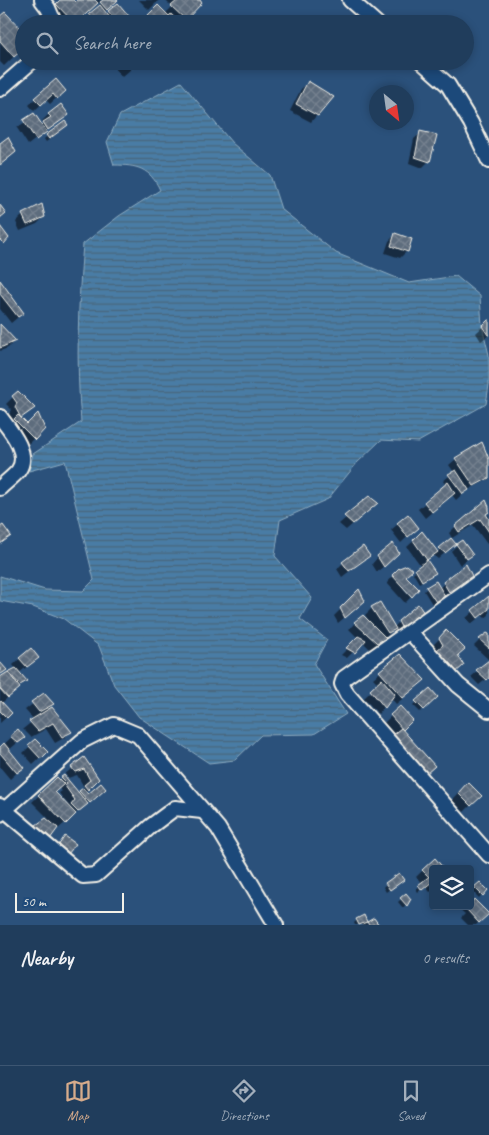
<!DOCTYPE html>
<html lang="en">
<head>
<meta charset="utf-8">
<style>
  body { margin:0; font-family:Caveat,sans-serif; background:#284462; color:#f1f3f6 }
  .controls { position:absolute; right:15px; bottom:15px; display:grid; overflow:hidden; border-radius:5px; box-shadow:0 2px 8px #0003 }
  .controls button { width:45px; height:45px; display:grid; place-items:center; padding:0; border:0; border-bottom:1px solid #3d5672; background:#203d5c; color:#f1f3f6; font:25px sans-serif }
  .compass { position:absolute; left:369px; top:85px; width:45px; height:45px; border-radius:50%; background:#203d5c; box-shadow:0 2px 8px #0003; rotate:151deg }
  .scale { position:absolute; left:15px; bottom:12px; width:109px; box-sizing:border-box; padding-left:5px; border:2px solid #f4f1e8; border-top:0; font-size:14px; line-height:18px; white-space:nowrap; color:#f4f1e8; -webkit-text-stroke:4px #1f4a7a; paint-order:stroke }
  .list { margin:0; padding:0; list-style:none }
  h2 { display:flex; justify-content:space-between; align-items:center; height:65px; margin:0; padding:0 20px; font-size:21px }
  h2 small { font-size:16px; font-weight:400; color:#a2aebb }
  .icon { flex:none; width:28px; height:28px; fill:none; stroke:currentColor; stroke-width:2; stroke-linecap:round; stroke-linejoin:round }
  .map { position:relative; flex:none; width:489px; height:925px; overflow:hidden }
  .search { position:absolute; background:#203d5c; box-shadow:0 2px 8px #0003; left:15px; right:15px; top:15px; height:55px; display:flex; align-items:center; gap:12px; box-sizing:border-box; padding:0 18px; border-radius:28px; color:#a2aebb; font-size:19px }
  .sheet { height:140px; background:#203d5c }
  nav { display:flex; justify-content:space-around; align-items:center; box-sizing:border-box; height:70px; border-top:1px solid #3d5672; background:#203d5c; font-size:14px; color:#a2aebb }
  nav a { display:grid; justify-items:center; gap:2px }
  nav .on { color:#d6ab8b }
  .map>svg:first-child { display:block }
  .water { fill:url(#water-rules); stroke:#8dabc0 }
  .shadow { fill:#0007; fill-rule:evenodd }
  .building { fill:url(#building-cross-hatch); stroke:#f4f1e8 }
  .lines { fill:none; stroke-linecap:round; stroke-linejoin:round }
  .minor-casing { stroke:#f4f1e8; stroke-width:18 }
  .minor { stroke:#1f4a7a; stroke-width:14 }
</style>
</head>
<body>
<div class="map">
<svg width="489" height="925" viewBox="0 0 489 925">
  <defs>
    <pattern id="water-rules" width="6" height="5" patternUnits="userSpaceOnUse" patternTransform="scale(1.25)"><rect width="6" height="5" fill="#487ca5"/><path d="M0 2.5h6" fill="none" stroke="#48657a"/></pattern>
    <pattern id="building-cross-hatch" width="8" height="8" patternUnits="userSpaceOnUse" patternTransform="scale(1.25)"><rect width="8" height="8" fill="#5d6c7d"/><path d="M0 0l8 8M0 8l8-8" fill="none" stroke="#75818f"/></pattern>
  </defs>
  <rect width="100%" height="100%" fill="#2b517b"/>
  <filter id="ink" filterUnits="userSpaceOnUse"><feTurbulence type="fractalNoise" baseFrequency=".02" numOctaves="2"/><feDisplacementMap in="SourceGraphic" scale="10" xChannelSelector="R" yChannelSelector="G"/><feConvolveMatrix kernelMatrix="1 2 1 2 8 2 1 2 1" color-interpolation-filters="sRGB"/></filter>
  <g filter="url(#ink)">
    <!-- water -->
    <path class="water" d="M181,82L232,143L270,175L281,209L336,253L409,283L456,276L480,296L482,326L489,355V385L486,404L418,442L381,440L357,463L328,499L280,520L275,556L312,598L300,619L327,640L314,664L346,714L314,734L261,735L235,760L209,763L139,717L114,685L99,646L64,619L33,607L0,601V576L45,590L83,591L94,580L65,461L29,471L33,454L81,422C76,362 78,304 83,244L119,216L160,190C150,168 137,165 114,165L107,142L120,115Z"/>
    <!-- shadow -->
    <g class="shadow">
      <path d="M61,0H71L75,4L79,0H102L75,24H62L50,11Z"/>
      <path d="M104,0H117L104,12L106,15L109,12L124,18L118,24H81Z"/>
      <path d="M139,0H159L149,10Z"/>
      <path d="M167,0H198L201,3L180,24L174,22L172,24H144L142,22L158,7L165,14L172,7L166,1Z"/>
      <path d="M0,18L24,47L4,66L0,62Z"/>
      <path d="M109,61H140L122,77Z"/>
      <path d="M308,83L317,115L311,122L290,111L301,89Z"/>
      <path d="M64,91L50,104L46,100L34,111L29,105L35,99Z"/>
      <path d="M49,114L67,115L28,145L17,128L34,115L41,126L44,123L42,121Z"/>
      <path d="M65,122L64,128L46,142L44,139L47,136Z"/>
      <path d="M421,133L429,161L422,168L409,163L414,139Z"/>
      <path d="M23,215L44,217L37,224L20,231L16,222Z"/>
      <path d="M395,235L407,251L400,258L385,253L389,241Z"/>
      <path d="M0,282L23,313L11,323L0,309Z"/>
      <path d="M489,321V335L481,341L476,333Z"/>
      <path d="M0,326L14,341L8,348L0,351Z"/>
      <path d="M13,397L33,408L20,419L27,425L44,428L27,445L9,427L13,422L9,414L12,410L6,404Z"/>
      <path d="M456,459L489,462V479L466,491L456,500L452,495L425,518L418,509L446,486L443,481L454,472L449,465Z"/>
      <path d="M369,498L370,509L346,530L339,524Z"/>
      <path d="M489,509L485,515L486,517L489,514V542L487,544L473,525L452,538L449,533L455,527Z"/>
      <path d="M398,524L417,528L401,543L391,530Z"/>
      <path d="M422,533L437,553L440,549L448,550L438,559L433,555L426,561L431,576L419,583L413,573L421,566L407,547Z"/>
      <path d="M457,545L472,555L460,565L451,551Z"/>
      <path d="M369,556L342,577L337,569L343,563Z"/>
      <path d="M378,557L391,560L377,572L372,564Z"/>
      <path d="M465,566L470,576L464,582L432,604L424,591L427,588H439Z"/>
      <path d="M399,569L404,576L409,591L403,588L411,597L405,603L387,583Z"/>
      <path d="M359,591L357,607L338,623L334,616Z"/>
      <path d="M489,598V615L485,618L482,615L471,624L466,618Z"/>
      <path d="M380,604L394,627L399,622L423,613L416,620L394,633L393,630L378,645L370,649L363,642L347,658L341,655L358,638L349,629L355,623L369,621L365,615L372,608Z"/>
      <path d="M446,632L457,656L446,680L425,662L437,652L433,645Z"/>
      <path d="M489,636V660L474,646L480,640Z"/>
      <path d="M30,649L38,658L19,673L25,681L2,703L11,713L0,723V679L16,669L13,665Z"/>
      <path d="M400,656L417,687L396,704L391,698L378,714L364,698L379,684L373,678Z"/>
      <path d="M489,661V677L479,685L471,677Z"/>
      <path d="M429,690L436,697L420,712L413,705Z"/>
      <path d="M44,695L53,704L45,712L71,732L64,738L55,743L46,729L31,737L23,729L34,720L25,710Z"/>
      <path d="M400,707L411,720L395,735L384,723Z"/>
      <path d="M18,731L23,738L9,750L22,768L10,779L0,767V748Z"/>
      <path d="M35,741L46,752L33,764L23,753Z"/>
      <path d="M84,759L98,779L85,792L88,796L104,789L58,829L57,828L42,844L30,832L48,818L32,802L57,778L59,780L64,777L78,794L84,787L77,775L68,778L65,774ZM59,788L62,791L59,793L68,805L67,806L54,793Z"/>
      <path d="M468,784L480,796L464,812L452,800Z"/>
      <path d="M433,869V890L430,892L425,886L418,892L416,889L422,883L416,877L423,870Z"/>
      <path d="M399,882L386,892L383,887L386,884Z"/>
      <path d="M480,884L486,890L479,898L472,891Z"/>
      <path d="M406,895L410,899L403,908L398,902Z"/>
      <path d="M470,900L487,914L476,925H468L461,918L465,914L456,906H470Z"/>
      <path d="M364,917L367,924L374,920L377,925H355L354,923L357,920Z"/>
    </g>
    <!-- building -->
    <g class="building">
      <path d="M60,0H73L75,2L77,0H95L98,3L75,24L56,4Z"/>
      <path d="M103,0H118L107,10L100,2Z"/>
      <path d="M178,0H200L202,3L186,20L171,6Z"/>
      <path d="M118,3L129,16L119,24L108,11Z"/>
      <path d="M100,5L115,24H97L89,14Z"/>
      <path d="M158,5L169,16L171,14L177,21L174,24H156L148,15Z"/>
      <path d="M5,12L24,32V48L14,57L0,41V16Z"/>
      <path d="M127,61H142L132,68Z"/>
      <path d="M56,79L66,91L57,99L53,94L41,105L34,98Z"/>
      <path d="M308,81L334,97L318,116L296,104Z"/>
      <path d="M61,104L69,115L48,130L43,122L51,117L48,114Z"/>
      <path d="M34,113L47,132L36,140L23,120Z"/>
      <path d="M65,121L68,125L49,139L46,135Z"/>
      <path d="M420,131L437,135L430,162L415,157Z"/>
      <path d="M8,137L16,152L0,165V143Z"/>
      <path d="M42,204L45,217L27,225L22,214Z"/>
      <path d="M0,205L6,213L0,218Z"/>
      <path d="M0,226L9,238L4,244L0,240Z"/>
      <path d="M395,233L412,239L408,252L391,246Z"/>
      <path d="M0,280L24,313L18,317L0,294Z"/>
      <path d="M489,319V335H488L482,326Z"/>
      <path d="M0,324L16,341L0,348Z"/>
      <path d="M18,391L35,408L21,418L15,407L17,403L12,396Z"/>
      <path d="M38,413L45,429L35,440L14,419L18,415L27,424Z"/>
      <path d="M482,442L489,459V478L474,486L455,458Z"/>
      <path d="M456,470L469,490L463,494L448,474Z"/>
      <path d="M448,482L455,493L432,512L424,502Z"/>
      <path d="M369,496L378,503L353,524L344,516Z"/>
      <path d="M486,500L489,507V512L486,514L489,519V532L480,519L459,532L455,526Z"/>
      <path d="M408,514L419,528L408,537L397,523Z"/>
      <path d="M3,525L11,536L0,544V527Z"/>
      <path d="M422,531L438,552L427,560L413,540Z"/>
      <path d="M451,538L456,544L445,553L439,548Z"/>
      <path d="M462,540L473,555L467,559L456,544Z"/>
      <path d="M393,543L399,553L384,567L377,556Z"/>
      <path d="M363,546L370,556L349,571L342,562Z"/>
      <path d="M427,560L436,573L422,581L415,569Z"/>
      <path d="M466,564L472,576L449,592L443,582Z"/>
      <path d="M407,565L413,570L406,576L419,589L412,597L392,575L399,568Z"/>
      <path d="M436,581L445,596L436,602L426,587Z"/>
      <path d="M359,589L365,601L345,618L340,608Z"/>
      <path d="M489,596V609L478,618L472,610Z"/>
      <path d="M380,602L396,629L388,633L371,607Z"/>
      <path d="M418,604L424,613L401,627L398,621Z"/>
      <path d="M363,615L386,638L377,643L354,622Z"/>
      <path d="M446,630L465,649L458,655L464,665L454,674L431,655L443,645L439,638Z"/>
      <path d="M487,633L489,634V648L479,639Z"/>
      <path d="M358,636L366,640L355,653L346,648Z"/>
      <path d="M31,648L39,658L27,667L19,658Z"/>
      <path d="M400,654L425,680L403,698L379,671Z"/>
      <path d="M489,660V678L487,680L476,670Z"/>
      <path d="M0,662L7,670L1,674H0Z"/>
      <path d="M16,668L27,681L20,685L8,672Z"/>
      <path d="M8,672L20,688L8,698L0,689V677Z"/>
      <path d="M382,679L395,694L385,708L370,690Z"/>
      <path d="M430,688L438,697L424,710L415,701Z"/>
      <path d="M44,693L54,704L39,712L31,702Z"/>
      <path d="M1,701L12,713L7,718L0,711V702Z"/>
      <path d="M400,706L413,720L403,730L390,715Z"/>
      <path d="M52,707L72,732L62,737L53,723L38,731L29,721Z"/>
      <path d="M401,728L435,766L426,774L391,736Z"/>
      <path d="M18,729L25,738L18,743L10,736Z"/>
      <path d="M35,739L48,752L41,759L28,745Z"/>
      <path d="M4,743L24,768L17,773L0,753V747Z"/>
      <path d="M84,757L99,779L88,790L84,785L90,780L84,769L75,772L71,767Z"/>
      <path d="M64,775L88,804L78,812L71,805L75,800L65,786L67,783L61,777Z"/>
      <path d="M57,777L64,784L55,792L76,814L66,824L38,795Z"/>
      <path d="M468,782L482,796L471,806L458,793Z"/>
      <path d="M101,783L106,789L90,803L79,791L83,788L88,794Z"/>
      <path d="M46,818L58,828L50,839L36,825Z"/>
      <path d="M65,836L76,844L68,854L58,846Z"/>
      <path d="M435,858L444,869H433V881L422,870Z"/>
      <path d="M399,873L404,880L390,890L385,883Z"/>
      <path d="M431,875L433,881L422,890L418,885Z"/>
      <path d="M480,882L488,890L483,896L474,887Z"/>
      <path d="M406,893L411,899L407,906L400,898Z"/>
      <path d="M474,899L489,914L479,923L467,910Z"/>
      <path d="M364,915L367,922L359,925L356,919Z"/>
      <path d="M374,918L379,925H369L367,922Z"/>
    </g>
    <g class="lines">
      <!-- minor casing -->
      <g class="minor-casing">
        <g id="minor">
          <path d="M42,0L48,8L55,24"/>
          <path d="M350,0L377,24"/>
          <path d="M421,61L448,85L471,123L489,161"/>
          <path d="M0,89L32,61"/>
          <path d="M0,417C10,430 31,454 18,471C13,477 6,482 0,488"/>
          <path d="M489,575L344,678L342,684L347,694L489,855"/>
          <path d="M410,632L458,685L489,710"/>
          <path d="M0,806L83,876L96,875L151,826L175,808L202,811"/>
          <path d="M0,814L82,741L114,725L138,735L218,828L276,925"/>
        </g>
      </g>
      <!-- minor -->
      <use href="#minor" class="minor"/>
    </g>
  </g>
</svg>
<div class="controls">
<button><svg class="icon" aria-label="layers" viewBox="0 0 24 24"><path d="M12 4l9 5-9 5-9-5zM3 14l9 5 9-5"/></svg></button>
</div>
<svg class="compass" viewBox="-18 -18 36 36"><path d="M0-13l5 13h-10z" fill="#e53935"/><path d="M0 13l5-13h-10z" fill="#a2aebb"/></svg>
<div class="scale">50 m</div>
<div class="search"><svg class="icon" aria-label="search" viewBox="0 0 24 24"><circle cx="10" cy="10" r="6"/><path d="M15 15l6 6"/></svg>Search here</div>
</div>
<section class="sheet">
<h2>Nearby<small>0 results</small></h2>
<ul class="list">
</ul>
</section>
<nav>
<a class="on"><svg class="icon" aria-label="map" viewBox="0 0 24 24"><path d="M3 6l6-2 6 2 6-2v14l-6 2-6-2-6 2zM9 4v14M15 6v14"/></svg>Map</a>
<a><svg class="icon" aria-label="directions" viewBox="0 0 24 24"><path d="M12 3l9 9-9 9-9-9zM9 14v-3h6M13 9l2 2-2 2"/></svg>Directions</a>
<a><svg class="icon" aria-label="saved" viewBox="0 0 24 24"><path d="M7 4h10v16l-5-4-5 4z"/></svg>Saved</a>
</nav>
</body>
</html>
